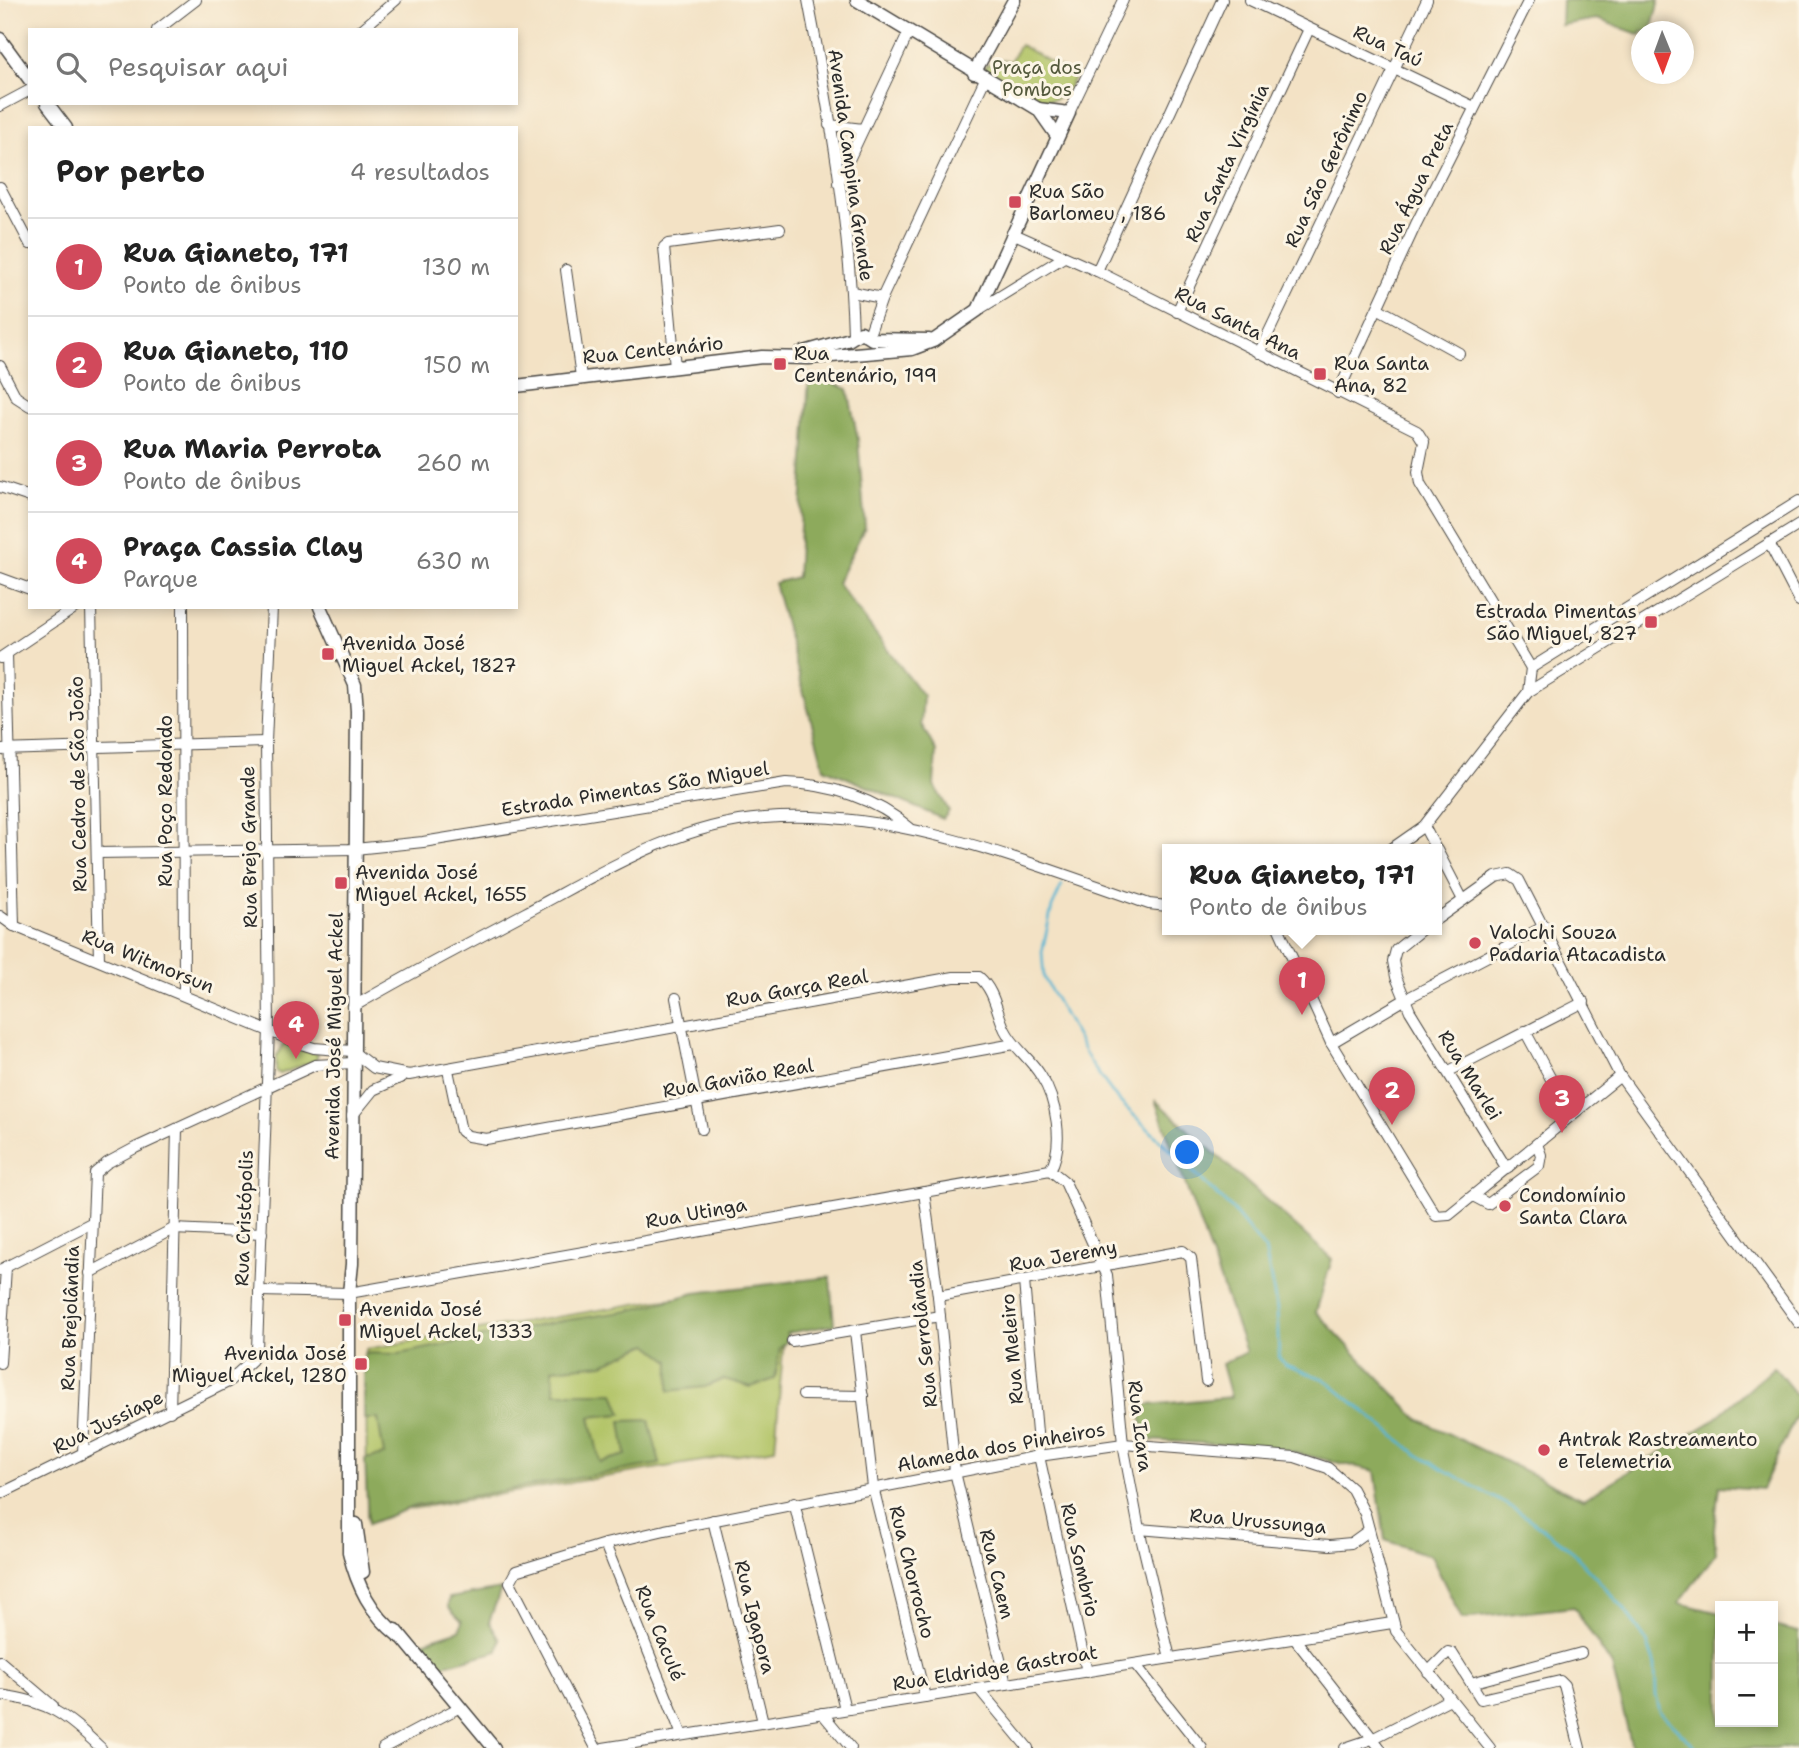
<!DOCTYPE html>
<html lang="pt">
<head>
<meta charset="utf-8">
<style>
  body { margin:0; font-family:"Shantell Sans",sans-serif; background:#f2f2f2; color:#222 }
  .controls { position:absolute; right:21px; bottom:21px; display:grid; overflow:hidden; border-radius:0px; box-shadow:0 4px 10px #0003 }
  .controls button { width:63px; height:63px; display:grid; place-items:center; padding:0; border:0; border-bottom:2px solid #e0e0e0; background:#fff; color:#222; font:35px sans-serif }
  .compass { position:absolute; left:1631px; top:21px; width:63px; height:63px; border-radius:50%; background:#fff; box-shadow:0 4px 10px #0003; rotate:179deg }
  .you { position:absolute; left:1188px; top:1153px; width:24px; height:24px; margin:-18px; border:5px solid #fff; border-radius:50%; background:#1a73e8; box-shadow:0 0 0 10px #1a73e833 }
  .badge { display:grid; place-items:center; width:46px; height:46px; border-radius:50%; background:#d1495b; color:#fff; font-size:23px; font-weight:700 }
  .pin { position:absolute; translate:-50% -58px; filter:drop-shadow(0 2px 4px #0008) }
  .pin::after { content:''; position:absolute; top:37px; width:24px; height:21px; background:inherit; clip-path:polygon(0 0,100% 0,50% 100%) }
  .popup { position:absolute; left:1162px; top:844px; width:280px; height:91px; box-sizing:border-box; display:grid; place-content:center; border-radius:0px; background:#fff; filter:drop-shadow(0 2px 5px #0005); font-size:23px; white-space:nowrap; color:#767676 }
  .popup b { font-size:26px; color:#222 }
  .popup::after { content:''; position:absolute; left:50%; top:100%; margin-left:-14px; border:14px solid transparent; border-top-color:#fff }
  .list { margin:0; padding:0; list-style:none }
  h2 { display:flex; justify-content:space-between; align-items:center; height:91px; margin:0; padding:0 28px; font-size:30px }
  h2 small { font-size:23px; font-weight:400; color:#767676 }
  .list li { display:grid; grid-template-columns:46px 1fr auto; gap:21px; align-items:center; box-sizing:border-box; height:98px; padding:0 28px; border-top:2px solid #e0e0e0 }
  .list b { display:block; font-size:26px; white-space:nowrap }
  .list p { margin:0; font-size:23px; white-space:nowrap; color:#767676 }
  .list em { font-size:23px; font-style:normal; color:#767676 }
  .icon { flex:none; width:38px; height:38px; fill:none; stroke:currentColor; stroke-width:2; stroke-linecap:round; stroke-linejoin:round }
  .map { position:relative; flex:none; width:1799px; height:1748px; overflow:hidden }
  .search { position:absolute; background:#fff; box-shadow:0 4px 10px #0003; left:28px; top:28px; width:490px; height:77px; display:flex; align-items:center; gap:18px; box-sizing:border-box; padding:0 24px; border-radius:0px; color:#767676; font-size:26px }
  .panel { position:absolute; background:#fff; box-shadow:0 4px 10px #0003; left:28px; top:126px; width:490px; height:483px; border-radius:0px }
  .map>svg:first-child { display:block }
  .green { fill:#b2c467; stroke:#6e7849; stroke-width:2 }
  .forest { fill:#8daa5c; stroke:#5c6a44; stroke-width:2 }
  .lines { fill:none; stroke-linecap:round; stroke-linejoin:round }
  .stream { stroke:#53b4d2; stroke-width:2.5 }
  .minor-casing { stroke:#494642; stroke-width:12 }
  .tertiary-casing { stroke:#494642; stroke-width:15 }
  .minor { stroke:#fff; stroke-width:10 }
  .tertiary { stroke:#fff; stroke-width:12 }
  .poi-dot { fill:#d1495b; stroke:#fcf5e5; stroke-width:2.5 }
  .labels { text-anchor:middle; dominant-baseline:central; stroke-width:6; stroke-linejoin:round; paint-order:stroke }
  .street-label { font-size:19px; fill:#2b2b2b; stroke:#fcf5e5 }
  .park-label { font-size:19px; fill:#54593d; stroke:#fcf5e5 }
  .poi-label { font-size:19px; fill:#2b2b2b; stroke:#fcf5e5; text-anchor:start }
</style>
</head>
<body>
<div class="map">
<svg width="1799" height="1748" viewBox="0 0 1799 1748">
  <rect width="100%" height="100%" fill="#fcf5e5"/>
  <filter id="ink" filterUnits="userSpaceOnUse"><feTurbulence type="fractalNoise" baseFrequency=".0143" numOctaves="2"/><feDisplacementMap in="SourceGraphic" scale="14" xChannelSelector="R" yChannelSelector="G"/><feConvolveMatrix kernelMatrix="1 2 1 2 8 2 1 2 1" color-interpolation-filters="sRGB"/></filter>
  <filter id="wash" filterUnits="userSpaceOnUse"><feTurbulence type="fractalNoise" baseFrequency=".00686" numOctaves="4" result="noise"/><feDisplacementMap in="SourceGraphic" scale="28" xChannelSelector="R" yChannelSelector="G"/><feGaussianBlur stdDeviation="1.57" result="paint"/><feColorMatrix in="noise" values="0 0 0 0 0 0 0 0 0 0 0 0 0 0 0 0 0 1.4 0 .05"/><feComposite in="paint" operator="in"/></filter>
  <g filter="url(#wash)">
    <rect width="100%" height="100%" fill="#f3e2c5"/>
    <!-- green -->
    <g class="green">
      <path d="M1020,45L1075,76C1053,126 1014,88 984,69L986,65L1000,60L1010,61Z"/>
      <path d="M284,1044L318,1054L316,1060L280,1074L276,1071V1057Z"/>
      <path d="M788,1286L775,1449L367,1516L366,1349L659,1300Z"/>
    </g>
    <!-- forest -->
    <g class="forest">
      <path d="M1562,0H1659L1651,31L1642,32L1641,35L1597,19L1561,25Z"/>
      <path d="M809,375L848,389L858,440L865,527L837,583L923,696L921,724L936,751L934,785L949,811L943,819L824,768L774,583L797,577Z"/>
      <path d="M1155,1100L1332,1259L1316,1312L1418,1419L1583,1499L1711,1422L1774,1367L1799,1398V1410L1762,1489L1719,1486L1714,1530L1716,1553L1679,1603L1720,1613V1722H1773V1626L1799,1632V1748H1632L1612,1666L1574,1607L1462,1619L1431,1556L1385,1540L1375,1471L1270,1447L1146,1440L1139,1406L1231,1397L1222,1364L1246,1352Z"/>
      <path d="M830,1277L834,1325L787,1333L786,1343L780,1348L775,1379L751,1387L724,1379L705,1387L669,1391L670,1361L648,1344L603,1364L552,1369L555,1393H614L622,1414L590,1417L600,1462L626,1455L621,1421L649,1420L660,1464L415,1506L368,1524L365,1459L384,1455L378,1419H364V1353L399,1354L561,1321L629,1311L695,1293Z"/>
      <path d="M501,1589L489,1622L500,1640L498,1651L441,1666L419,1643L460,1630L462,1621L448,1607L449,1598Z"/>
    </g>
    <g class="lines">
      <!-- stream -->
      <path class="stream" d="M1062,885L1052,907L1042,952L1044,978L1092,1065L1117,1099L1232,1209L1265,1250L1277,1309L1279,1358L1286,1365L1324,1379L1418,1455L1518,1511L1568,1547L1623,1607L1647,1642L1655,1666L1656,1695L1660,1712L1696,1748"/>
    </g>
  </g>
  <g filter="url(#ink)">
    <g class="lines">
      <!-- minor casing -->
      <g class="minor-casing">
        <g id="minor">
          <path d="M808,0C829,110 850,223 853,335"/>
          <path d="M1250,0L1474,107"/>
          <path d="M157,30L196,0"/>
          <path d="M361,30L396,0"/>
          <path d="M0,106L30,90"/>
          <path d="M1069,113L1123,0"/>
          <path d="M829,125L863,129"/>
          <path d="M838,183L909,32"/>
          <path d="M0,187L30,244"/>
          <path d="M1012,233L1097,271L1417,431L1424,442L1418,472L1420,484L1531,668"/>
          <path d="M566,270L581,377"/>
          <path d="M1097,271L1222,0"/>
          <path d="M852,292L882,298"/>
          <path d="M1379,309L1459,353"/>
          <path d="M978,310L1064,257"/>
          <path d="M1177,312L1309,29"/>
          <path d="M869,335L882,298L985,79"/>
          <path d="M1259,353L1427,0"/>
          <path d="M0,366L16,397L30,406"/>
          <path d="M675,367L664,247L668,244L780,229"/>
          <path d="M1338,393L1416,224L1529,0"/>
          <path d="M0,487L30,497"/>
          <path d="M1769,543L1799,601"/>
          <path d="M0,578L30,589"/>
          <path d="M91,607L99,960"/>
          <path d="M183,607L184,994"/>
          <path d="M7,654L14,926"/>
          <path d="M0,658L76,607"/>
          <path d="M1531,668L1799,501"/>
          <path d="M1528,692L1531,668"/>
          <path d="M0,750L266,742"/>
          <path d="M1424,826L1436,849"/>
          <path d="M1391,849L1424,826L1528,692L1799,525"/>
          <path d="M1437,850L1463,900"/>
          <path d="M98,853L355,849L423,842L786,783C830,784 876,799 910,828"/>
          <path d="M0,916L14,926L298,1043L314,1048L352,1051L374,1068L409,1075L954,977H979C995,991 996,1011 1005,1030C1014,1048 1031,1059 1041,1076C1056,1099 1065,1145 1050,1170"/>
          <path d="M1437,919L1496,877L1510,874L1519,880L1620,1076L1799,1323"/>
          <path d="M1279,929L1331,1043L1436,1216L1449,1215L1620,1076"/>
          <path d="M1422,929L1396,950L1393,961L1396,977L1410,1011L1507,1169"/>
          <path d="M676,998L702,1129"/>
          <path d="M353,1007C409,974 467,944 525,913C600,873 677,824 764,818C897,808 1026,862 1149,904L1167,906"/>
          <path d="M1525,1031L1571,1116"/>
          <path d="M1331,1043L1404,1000L1545,926"/>
          <path d="M448,1070L461,1131L468,1136L486,1139L1014,1044"/>
          <path d="M1449,1071L1584,1002"/>
          <path d="M352,1116L373,1090L402,1077"/>
          <path d="M1050,1170L1065,1182L1107,1275L1123,1444L1139,1529L1170,1658"/>
          <path d="M924,1192L938,1296L955,1472L1006,1684"/>
          <path d="M1473,1196L1488,1204L1539,1166L1541,1155L1537,1144"/>
          <path d="M0,1270L91,1223"/>
          <path d="M90,1273L173,1229L262,1233"/>
          <path d="M1024,1281L1039,1456L1087,1672"/>
          <path d="M259,1291L349,1293L1050,1170"/>
          <path d="M938,1296L1183,1251L1191,1258L1206,1381"/>
          <path d="M855,1331L873,1487L925,1697"/>
          <path d="M792,1341L940,1316"/>
          <path d="M0,1363L6,1267"/>
          <path d="M803,1395L863,1396"/>
          <path d="M170,1412L177,1129"/>
          <path d="M83,1453L95,1173L107,1163L135,1148L315,1065L353,1063"/>
          <path d="M0,1494L228,1382L252,1360L257,1349L269,1029L266,742L272,607"/>
          <path d="M794,1502L845,1709"/>
          <path d="M713,1520L763,1722"/>
          <path d="M1139,1529L1330,1545L1351,1543L1369,1530"/>
          <path d="M605,1544L682,1735"/>
          <path d="M1294,1638L1380,1748"/>
          <path d="M0,1661L53,1706"/>
          <path d="M1135,1664L1202,1748"/>
          <path d="M1428,1672L1448,1652L1452,1653L1481,1699L1560,1681L1564,1685L1580,1748"/>
          <path d="M1471,1683L1581,1653"/>
          <path d="M979,1689L1028,1748"/>
          <path d="M0,1695C50,1702 65,1714 101,1748"/>
          <path d="M822,1713L851,1748"/>
          <path d="M383,1748L460,1707"/>
          <path d="M596,1748L510,1582L516,1571L605,1544L665,1530L1039,1456L1123,1444L1295,1457L1328,1468L1352,1489L1365,1514L1396,1631L1490,1748"/>
          <path d="M603,1748L1392,1623"/>
          <path d="M1345,1748L1372,1739L1450,1699"/>
        </g>
      </g>
      <!-- tertiary casing -->
      <g class="tertiary-casing">
        <g id="tertiary">
          <path d="M857,0L1038,109L1057,136"/>
          <path d="M0,39L30,80"/>
          <path d="M974,73L1014,0"/>
          <path d="M47,103L66,128"/>
          <path d="M801,353L850,339L861,332L872,339L929,340"/>
          <path d="M516,386L762,357L809,358L912,349L933,341L978,310L1069,113L1038,109"/>
          <path d="M320,607L355,685L357,711L352,1264L349,1293V1552C357,1586 371,1614 399,1636"/>
          <path d="M356,1524L363,1572"/>
          <path d="M396,1630L494,1748"/>
        </g>
      </g>
      <!-- minor -->
      <use href="#minor" class="minor"/>
      <!-- tertiary -->
      <use href="#tertiary" class="tertiary"/>
    </g>
  </g>
  <!-- markers -->
  <g class="poi-dot">
    <rect x="1008" y="195" width="14" height="14" rx="3.5"/>
    <rect x="773" y="357" width="14" height="14" rx="3.5"/>
    <rect x="1313" y="367" width="14" height="14" rx="3.5"/>
    <rect x="1644" y="615" width="14" height="14" rx="3.5"/>
    <rect x="321" y="647" width="14" height="14" rx="3.5"/>
    <rect x="334" y="876" width="14" height="14" rx="3.5"/>
    <circle cx="1475" cy="943" r="7"/>
    <circle cx="1505" cy="1206" r="7"/>
    <rect x="338" y="1313" width="14" height="14" rx="3.5"/>
    <rect x="354" y="1357" width="14" height="14" rx="3.5"/>
    <circle cx="1544" cy="1450" r="7"/>
  </g>
  <g class="labels">
    <!-- street labels -->
    <g class="street-label">
      <text transform="translate(1388 46) rotate(25)">Rua Taú</text>
      <text transform="translate(1227 163) rotate(-65)">Rua Santa Virgínia</text>
      <text transform="translate(851 165) rotate(82)">Avenida Campina Grande</text>
      <text transform="translate(1326 169) rotate(-65)">Rua São Gerônimo</text>
      <text transform="translate(1416 188) rotate(-64)">Rua Água Preta</text>
      <text transform="translate(1238 323) rotate(27)">Rua Santa Ana</text>
      <text transform="translate(653 350) rotate(-6)">Rua Centenário</text>
      <text transform="translate(78 784) rotate(-91)">Rua Cedro de São João</text>
      <text transform="translate(635 789) rotate(-9)">Estrada Pimentas São Miguel</text>
      <text transform="translate(165 801) rotate(-90)">Rua Poço Redondo</text>
      <text transform="translate(249 847) rotate(-91)">Rua Brejo Grande</text>
      <text transform="translate(148 961) rotate(22)">Rua Witmorsun</text>
      <text transform="translate(797 988) rotate(-10)">Rua Garça Real</text>
      <text transform="translate(334 1036) rotate(-89)">Avenida José Miguel Ackel</text>
      <text transform="translate(1470 1075) rotate(58)">Rua Marlei</text>
      <text transform="translate(738 1078) rotate(-10)">Rua Gavião Real</text>
      <text transform="translate(696 1213) rotate(-10)">Rua Utinga</text>
      <text transform="translate(244 1218) rotate(-88)">Rua Cristópolis</text>
      <text transform="translate(1063 1256) rotate(-10)">Rua Jeremy</text>
      <text transform="translate(70 1318) rotate(-88)">Rua Brejolândia</text>
      <text transform="translate(923 1334) rotate(-96)">Rua Serrolândia</text>
      <text transform="translate(1012 1349) rotate(-95)">Rua Meleiro</text>
      <text transform="translate(108 1422) rotate(-26)">Rua Jussiape</text>
      <text transform="translate(1140 1426) rotate(83)">Rua Icara</text>
      <text transform="translate(1001 1447) rotate(-10)">Alameda dos Pinheiros</text>
      <text transform="translate(1258 1521) rotate(5)">Rua Urussunga</text>
      <text transform="translate(1080 1560) rotate(77)">Rua Sombrio</text>
      <text transform="translate(912 1572) rotate(76)">Rua Chorrocho</text>
      <text transform="translate(997 1574) rotate(76)">Rua Caem</text>
      <text transform="translate(755 1617) rotate(76)">Rua Igapora</text>
      <text transform="translate(660 1633) rotate(68)">Rua Caculé</text>
      <text transform="translate(995 1668) rotate(-9)">Rua Eldridge Gastroat</text>
    </g>
    <!-- park labels -->
    <g class="park-label">
      <text x="1037" y="67">Praça dos<tspan x="1037" dy="22">Pombos</tspan></text>
    </g>
    <!-- poi labels -->
    <g class="poi-label">
      <text x="1029" y="191">Rua São<tspan x="1029" dy="22">Barlomeu , 186</tspan></text>
      <text x="794" y="353">Rua<tspan x="794" dy="22">Centenário, 199</tspan></text>
      <text x="1334" y="363">Rua Santa<tspan x="1334" dy="22">Ana, 82</tspan></text>
      <text x="1637" y="611" text-anchor="end">Estrada Pimentas<tspan x="1637" dy="22">São Miguel, 827</tspan></text>
      <text x="342" y="643">Avenida José<tspan x="342" dy="22">Miguel Ackel, 1827</tspan></text>
      <text x="355" y="872">Avenida José<tspan x="355" dy="22">Miguel Ackel, 1655</tspan></text>
      <text x="1489" y="932">Valochi Souza<tspan x="1489" dy="22">Padaria Atacadista</tspan></text>
      <text x="1519" y="1195">Condomínio<tspan x="1519" dy="22">Santa Clara</tspan></text>
      <text x="359" y="1309">Avenida José<tspan x="359" dy="22">Miguel Ackel, 1333</tspan></text>
      <text x="347" y="1353" text-anchor="end">Avenida José<tspan x="347" dy="22">Miguel Ackel, 1280</tspan></text>
      <text x="1558" y="1439">Antrak Rastreamento<tspan x="1558" dy="22">e Telemetria</tspan></text>
    </g>
  </g>
</svg>
<div class="controls">
<button>+</button>
<button>−</button>
</div>
<svg class="compass" viewBox="-18 -18 36 36"><path d="M0-13l5 13h-10z" fill="#e53935"/><path d="M0 13l5-13h-10z" fill="#767676"/></svg>
<div class="you"></div>
<div class="pin badge" style="left:1302px;top:1015px">1</div>
<div class="popup"><b>Rua Gianeto, 171</b>Ponto de ônibus</div>
<div class="pin badge" style="left:1392px;top:1125px">2</div>
<div class="pin badge" style="left:1562px;top:1133px">3</div>
<div class="pin badge" style="left:296px;top:1059px">4</div>
<div class="search"><svg class="icon" aria-label="search" viewBox="0 0 24 24"><circle cx="10" cy="10" r="6"/><path d="M15 15l6 6"/></svg>Pesquisar aqui</div>
<section class="panel">
<h2>Por perto<small>4 resultados</small></h2>
<ul class="list">
<li><span class="badge">1</span><div><b>Rua Gianeto, 171</b><p>Ponto de ônibus</p></div><em>130 m</em></li>
<li><span class="badge">2</span><div><b>Rua Gianeto, 110</b><p>Ponto de ônibus</p></div><em>150 m</em></li>
<li><span class="badge">3</span><div><b>Rua Maria Perrota</b><p>Ponto de ônibus</p></div><em>260 m</em></li>
<li><span class="badge">4</span><div><b>Praça Cassia Clay</b><p>Parque</p></div><em>630 m</em></li>
</ul>
</section>
</div>
</body>
</html>
